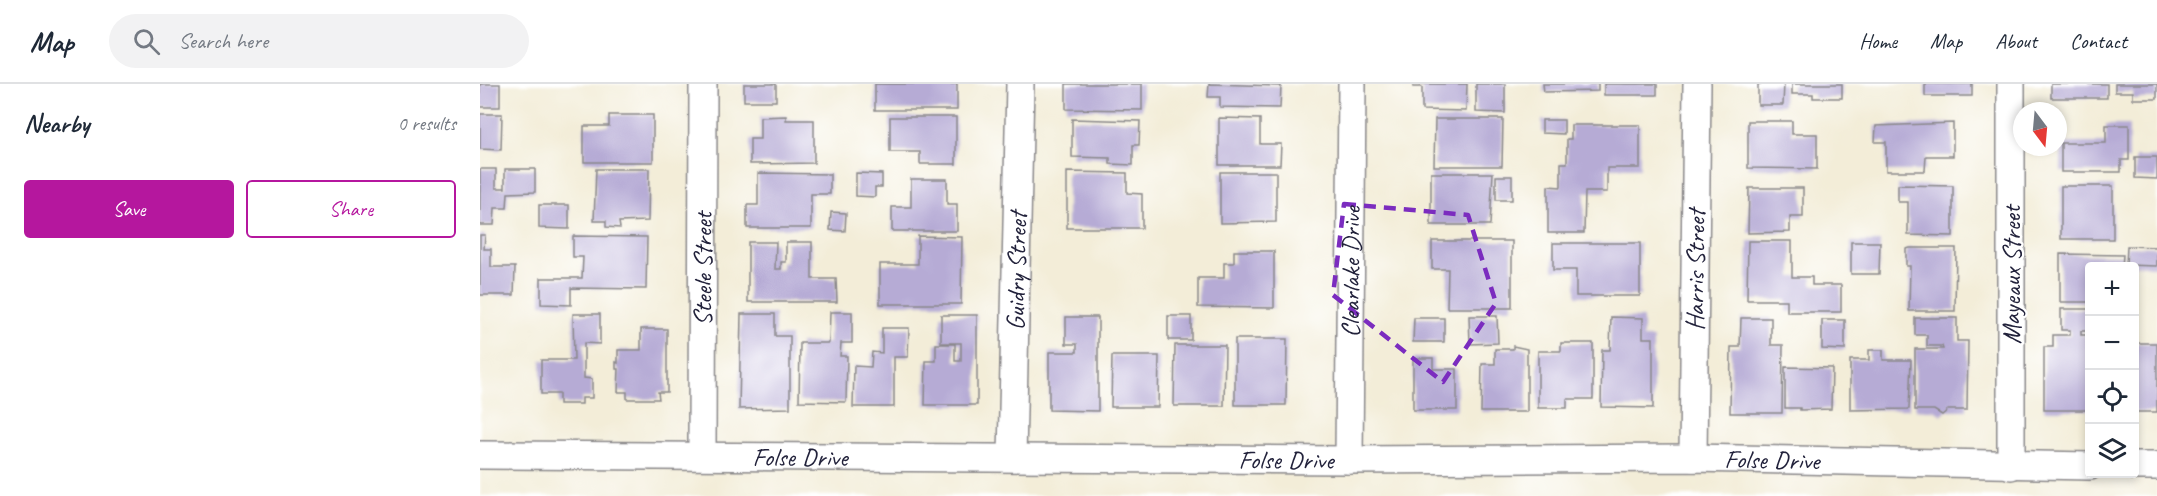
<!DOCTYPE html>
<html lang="en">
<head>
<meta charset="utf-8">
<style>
  body { margin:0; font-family:Caveat,sans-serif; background:#f2f2f3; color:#1f2937 }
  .controls { position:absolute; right:18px; bottom:18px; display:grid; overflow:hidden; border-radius:6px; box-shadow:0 3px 9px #0003 }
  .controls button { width:54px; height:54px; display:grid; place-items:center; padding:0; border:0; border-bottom:2px solid #e0e1e3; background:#fff; color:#1f2937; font:30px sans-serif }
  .compass { position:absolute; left:1533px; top:18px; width:54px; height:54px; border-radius:50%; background:#fff; box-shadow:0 3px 9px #0003; rotate:164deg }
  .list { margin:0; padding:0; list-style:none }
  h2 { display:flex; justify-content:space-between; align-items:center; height:78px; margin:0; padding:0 24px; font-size:26px }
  h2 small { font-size:20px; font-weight:400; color:#747a83 }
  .actions { display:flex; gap:12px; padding:18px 24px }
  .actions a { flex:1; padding:14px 0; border:2px solid #b5179e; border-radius:6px; text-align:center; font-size:21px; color:#b5179e }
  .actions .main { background:#b5179e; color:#fff }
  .icon { flex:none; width:33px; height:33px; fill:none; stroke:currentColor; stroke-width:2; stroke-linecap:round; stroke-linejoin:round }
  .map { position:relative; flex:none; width:1677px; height:412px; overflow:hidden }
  header { display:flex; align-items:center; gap:36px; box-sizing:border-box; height:84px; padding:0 30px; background:#fff; border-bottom:2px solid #e0e1e3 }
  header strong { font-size:28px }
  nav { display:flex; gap:33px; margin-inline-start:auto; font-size:21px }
  .search { width:420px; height:54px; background:#f2f2f3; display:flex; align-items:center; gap:15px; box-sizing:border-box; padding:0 21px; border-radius:33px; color:#747a83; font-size:22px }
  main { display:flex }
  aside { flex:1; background:#fff }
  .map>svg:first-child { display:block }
  .building { fill:#b6abd5 }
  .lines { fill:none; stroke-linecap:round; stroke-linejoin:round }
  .street-casing { stroke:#8a888a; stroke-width:30 }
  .street { stroke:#fff; stroke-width:27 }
  .marked { fill:none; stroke:#7b2cbf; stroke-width:4.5; stroke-dasharray:12 8; stroke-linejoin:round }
  .labels { text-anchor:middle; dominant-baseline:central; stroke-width:4.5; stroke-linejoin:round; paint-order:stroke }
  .street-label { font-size:26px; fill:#22223b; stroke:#fff }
</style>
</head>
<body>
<header>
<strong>Map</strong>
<div class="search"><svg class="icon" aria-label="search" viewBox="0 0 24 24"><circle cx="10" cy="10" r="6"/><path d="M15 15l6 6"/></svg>Search here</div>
<nav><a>Home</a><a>Map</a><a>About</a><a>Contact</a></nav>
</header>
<main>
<aside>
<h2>Nearby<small>0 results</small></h2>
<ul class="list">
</ul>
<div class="actions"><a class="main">Save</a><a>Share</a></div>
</aside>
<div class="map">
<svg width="1677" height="412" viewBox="0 0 1677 412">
  <rect width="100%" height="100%" fill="#fff"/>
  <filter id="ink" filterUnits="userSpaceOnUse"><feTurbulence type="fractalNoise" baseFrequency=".0167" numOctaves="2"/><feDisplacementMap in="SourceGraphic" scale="12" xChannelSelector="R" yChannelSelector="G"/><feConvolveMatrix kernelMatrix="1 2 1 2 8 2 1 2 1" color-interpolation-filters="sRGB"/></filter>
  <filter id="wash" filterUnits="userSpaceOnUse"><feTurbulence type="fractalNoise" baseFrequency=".008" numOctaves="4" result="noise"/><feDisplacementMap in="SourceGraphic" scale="24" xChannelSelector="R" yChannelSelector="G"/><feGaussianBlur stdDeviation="1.35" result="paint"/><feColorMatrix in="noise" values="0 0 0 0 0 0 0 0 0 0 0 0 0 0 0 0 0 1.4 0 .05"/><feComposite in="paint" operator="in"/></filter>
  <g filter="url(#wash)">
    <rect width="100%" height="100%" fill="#f3edd8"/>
    <g id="blocks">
      <!-- building -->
      <g class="building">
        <rect x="0" y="0" width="20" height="23"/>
        <rect x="264" y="0" width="32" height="17"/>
        <rect x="395" y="0" width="82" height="26"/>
        <path d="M586,0H662V26L586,25Z"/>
        <path d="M729,0L801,2L800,24L740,23V13H728Z"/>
        <path d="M933,0H987L986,27L942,26V3H933Z"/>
        <path d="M996,0H1025V29L996,28Z"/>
        <path d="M1063,0H1118V7L1064,8Z"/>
        <rect x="1124" y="0" width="53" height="11"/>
        <path d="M1278,0H1304L1303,21H1278Z"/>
        <path d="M1312,0H1362V14H1333V10H1312Z"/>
        <rect x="1445" y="0" width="47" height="12"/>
        <rect x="1571" y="0" width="56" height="14"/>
        <path d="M1635,0H1677V15H1653V8H1635Z"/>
        <path d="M0,30H22L21,66L0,65Z"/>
        <path d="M129,31H173V78H104V42H129Z"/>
        <path d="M306,32V36H334V79L270,80V55H280V33Z"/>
        <path d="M410,33H476V80H440V68H410Z"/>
        <path d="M739,34L780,35V60H801L800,81H739Z"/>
        <path d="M592,35L660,37L659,61H653V81L630,80V74L592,73Z"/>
        <path d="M955,35H1023L1022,82H954Z"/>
        <path d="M1062,36H1084V50L1062,49Z"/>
        <path d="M1268,37H1312V50H1337V85L1268,84Z"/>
        <path d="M1473,39V72H1446L1445,87H1406V58H1395L1396,42Z"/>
        <path d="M1091,41H1160V84H1127V108H1105L1104,149H1068V102L1081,103V79H1087V55H1091Z"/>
        <path d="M1626,41H1649V76H1641V88H1581V59H1626Z"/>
        <path d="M1655,73H1677V95L1655,94Z"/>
        <path d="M0,85H16V104H25V85H55V108L28,109L27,124H15L14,141H0Z"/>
        <path d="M116,85H169L168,137L139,138L140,144L126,143V137H114Z"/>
        <path d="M587,88L647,89V109L662,110V144H587Z"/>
        <path d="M740,88H796V138L740,139Z"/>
        <path d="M278,89L350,90V110H331V144H267V121H278Z"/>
        <path d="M376,89L402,90V103H395V113L376,112Z"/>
        <path d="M951,89H1013L1010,141H951Z"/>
        <rect x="1016" y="92" width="16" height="24"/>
        <path d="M431,95H467V120H477V147H412V123H431Z"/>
        <path d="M1418,101L1473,102V152L1428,151V118H1418Z"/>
        <rect x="1581" y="102" width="52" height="53"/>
        <path d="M1269,104H1323V133H1310V148L1268,149Z"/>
        <path d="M59,121H89V145L59,144Z"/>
        <path d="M351,128L366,129L365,147L350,146Z"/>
        <path d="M0,151H5L4,165H11V183H35L34,211H0Z"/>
        <path d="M93,152L167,153L166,205L91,204V221L61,220V194H102L103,173H93Z"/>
        <path d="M438,152L482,153L481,220H400V180H438Z"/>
        <path d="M952,157H1032V224H967L968,185H952Z"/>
        <path d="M1268,157H1312V193H1332V201H1361V228H1307V216H1267Z"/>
        <path d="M268,158H296L295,185H301V178H306V158H332V195H356L357,218H268Z"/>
        <path d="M1371,158H1400L1399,190H1371Z"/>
        <path d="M1073,159H1160V212H1096V186H1073Z"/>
        <path d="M1647,162L1677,163V182L1646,181Z"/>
        <path d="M1430,164H1476L1475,227H1429L1430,182H1426V165Z"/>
        <path d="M754,167H794V224L718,223V194H744V179H754Z"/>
        <path d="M1580,170L1643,171L1642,183H1610V218H1580Z"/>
        <path d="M1581,225H1610V247H1601V251H1610V326H1564V263H1573V251H1590V246H1581Z"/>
        <path d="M350,228H372V259H361L360,272H367L366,318L319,317L320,259H349Z"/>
        <path d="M93,230H120V260L104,259V294L112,295V314H102V320H79V310H61V276H94Z"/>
        <path d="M261,230H295V252H310V324L259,325Z"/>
        <path d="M461,231H497V321H445L446,277H456V260H475V277H481V259H461Z"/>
        <rect x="688" y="232" width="23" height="24"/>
        <path d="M989,232H1017L1018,259L990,260Z"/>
        <path d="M586,233H618V327L569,326V268H597V260H586Z"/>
        <path d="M1131,233L1163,234V254H1173V324L1121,323L1122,266H1130Z"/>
        <path d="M934,234H964V258H933Z"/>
        <path d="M1261,234H1291V261H1303L1302,329H1250L1251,263H1260Z"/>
        <path d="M1435,234H1477V257H1488L1487,326H1468L1462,331L1454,326H1435V265H1463L1462,262H1447V251H1435Z"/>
        <path d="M1342,236H1365V266L1342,265Z"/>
        <path d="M402,244H429L428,273H414V323H373L374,282L391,283L392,268L402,269Z"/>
        <path d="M161,245H187V308H178L179,315H147V308H138L139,285H136V278L138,279V266H161Z"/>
        <path d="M755,255H807L806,321H755Z"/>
        <path d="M1081,259H1113V315H1087V324H1058V267H1081Z"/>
        <rect x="1654" y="259" width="23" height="69"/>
        <path d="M695,261H745L744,322H694Z"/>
        <path d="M1033,262L1047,265V328H1001L1002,280H1015V265H1033Z"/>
        <path d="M1389,266H1403V276H1431L1429,325L1370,326V276H1389Z"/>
        <path d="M632,272H679L678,323H631Z"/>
        <path d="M933,274H953V285H977V326H933Z"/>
        <path d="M1305,283L1352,284L1351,325L1320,326V324H1305Z"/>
      </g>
    </g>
  </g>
  <g filter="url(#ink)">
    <use href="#blocks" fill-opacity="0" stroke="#8a888a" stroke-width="1.5"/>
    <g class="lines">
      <!-- street casing -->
      <g class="street-casing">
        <g id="street">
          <path id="s1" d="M0,371L869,376L1213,374L1610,382"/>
          <path id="s2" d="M222,371L223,0"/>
          <path id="s3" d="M532,373L540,0"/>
          <path id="s4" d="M1213,374L1217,0"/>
          <path id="s5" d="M869,376L872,0"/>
          <path d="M1531,382V0"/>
          <path d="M1654,382H1677"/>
        </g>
      </g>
      <!-- street -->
      <use href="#street" class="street"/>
    </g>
  </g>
  <!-- marked area -->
  <path class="marked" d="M864,120L988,131L1016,219L963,298L853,211Z"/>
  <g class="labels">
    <!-- street labels -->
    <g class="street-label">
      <text stroke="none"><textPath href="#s2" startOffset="186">Steele Street</textPath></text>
      <text stroke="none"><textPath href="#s3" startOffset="186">Guidry Street</textPath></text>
      <text stroke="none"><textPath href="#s4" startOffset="188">Harris Street</textPath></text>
      <text stroke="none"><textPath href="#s5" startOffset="188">Clearlake Drive</textPath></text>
      <text transform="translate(1531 191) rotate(-90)">Mayeaux Street</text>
      <text stroke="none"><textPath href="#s1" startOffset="320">Folse Drive</textPath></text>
      <text stroke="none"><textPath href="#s1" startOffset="806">Folse Drive</textPath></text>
      <text stroke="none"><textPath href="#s1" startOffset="1292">Folse Drive</textPath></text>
    </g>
  </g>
</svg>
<div class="controls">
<button>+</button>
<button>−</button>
<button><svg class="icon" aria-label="locate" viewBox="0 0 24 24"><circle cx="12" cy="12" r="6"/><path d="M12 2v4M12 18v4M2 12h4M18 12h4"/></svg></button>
<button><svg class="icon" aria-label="layers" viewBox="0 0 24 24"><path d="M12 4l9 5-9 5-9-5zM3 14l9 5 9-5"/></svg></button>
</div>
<svg class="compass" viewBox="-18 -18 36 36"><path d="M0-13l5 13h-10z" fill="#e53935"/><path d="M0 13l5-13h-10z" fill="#747a83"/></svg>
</div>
</main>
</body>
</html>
